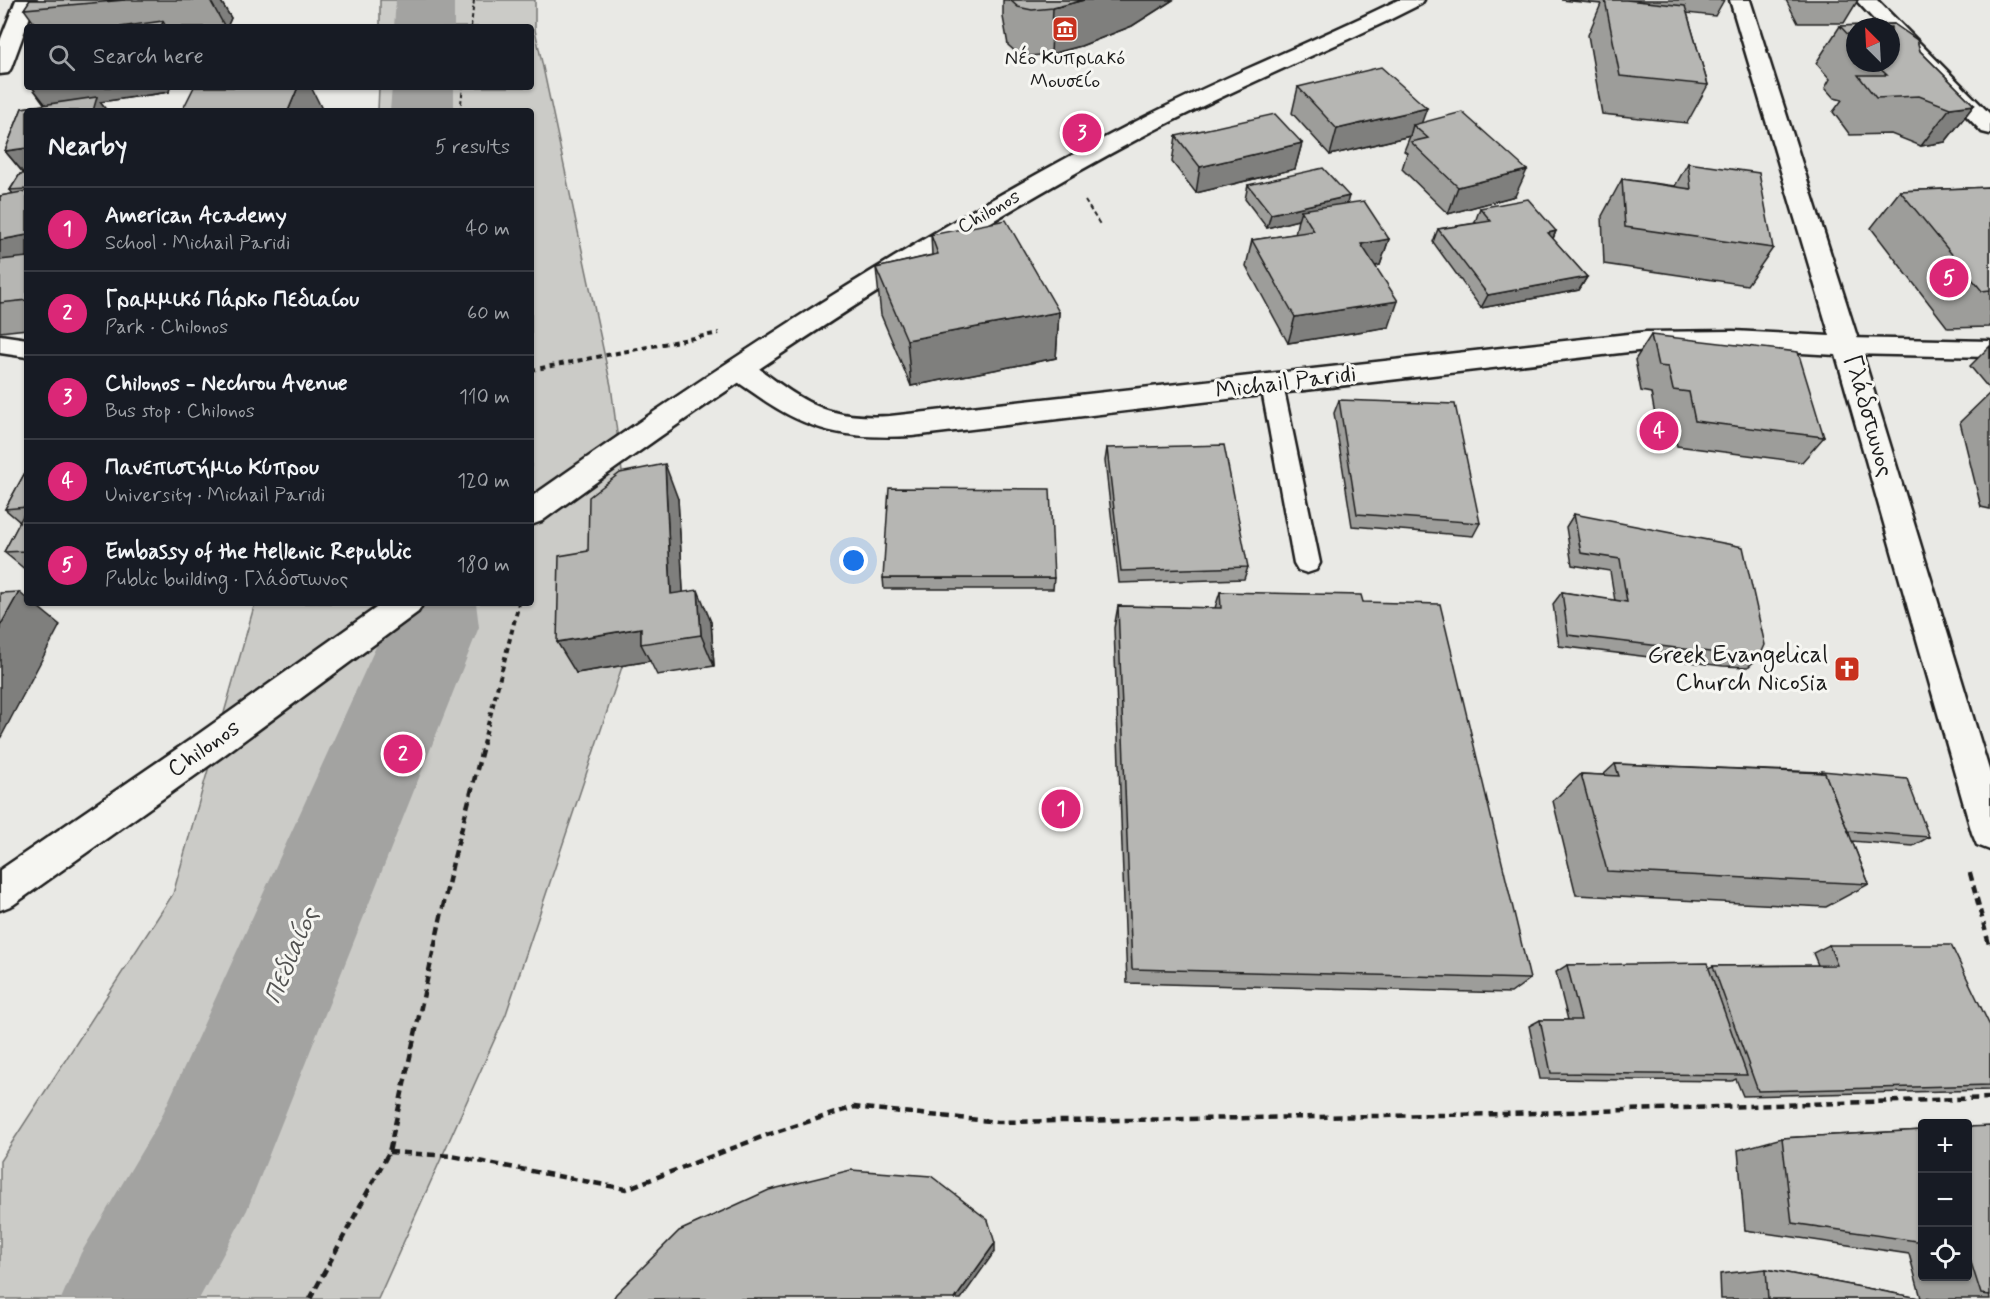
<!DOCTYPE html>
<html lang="en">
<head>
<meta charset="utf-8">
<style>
  body { margin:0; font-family:Mynerve,sans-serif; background:#242831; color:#f1f3f6 }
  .controls { position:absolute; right:18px; bottom:18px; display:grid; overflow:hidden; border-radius:6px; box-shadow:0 2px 4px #0004 }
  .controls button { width:54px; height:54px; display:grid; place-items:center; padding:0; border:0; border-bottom:2px solid #363941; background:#171b24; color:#f1f3f6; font:30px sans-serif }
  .compass { position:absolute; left:1846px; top:18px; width:54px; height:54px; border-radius:50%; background:#171b24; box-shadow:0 2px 4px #0004; rotate:336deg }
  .you { position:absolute; left:854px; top:561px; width:21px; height:21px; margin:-15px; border:4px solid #fff; border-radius:50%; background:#1a73e8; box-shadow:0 0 0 9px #1a73e833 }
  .badge { display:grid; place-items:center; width:39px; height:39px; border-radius:50%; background:#db2777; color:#fff; font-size:20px; font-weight:700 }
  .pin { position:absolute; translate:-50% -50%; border:3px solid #fff; box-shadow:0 2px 6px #0006 }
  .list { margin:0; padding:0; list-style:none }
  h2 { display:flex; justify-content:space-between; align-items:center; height:78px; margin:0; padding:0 24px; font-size:26px }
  h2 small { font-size:20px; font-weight:400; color:#9ea1a6 }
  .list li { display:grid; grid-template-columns:39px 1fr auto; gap:18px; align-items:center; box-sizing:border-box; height:84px; padding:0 24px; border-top:2px solid #363941 }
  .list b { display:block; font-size:22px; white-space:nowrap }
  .list p { margin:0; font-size:20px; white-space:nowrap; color:#9ea1a6 }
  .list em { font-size:20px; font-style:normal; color:#9ea1a6 }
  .icon { flex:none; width:33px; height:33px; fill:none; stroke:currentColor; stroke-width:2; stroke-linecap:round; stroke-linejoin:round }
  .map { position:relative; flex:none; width:1990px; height:1299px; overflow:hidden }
  .search { position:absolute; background:#171b24; box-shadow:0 2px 4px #0004; left:24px; top:24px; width:510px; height:66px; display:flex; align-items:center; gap:15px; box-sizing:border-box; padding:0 21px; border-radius:6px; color:#9ea1a6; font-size:22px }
  .panel { position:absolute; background:#171b24; box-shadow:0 2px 4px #0004; left:24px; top:108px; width:510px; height:498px; border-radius:6px }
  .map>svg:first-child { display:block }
  .green { fill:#cbcbc7; stroke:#747472; stroke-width:1.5 }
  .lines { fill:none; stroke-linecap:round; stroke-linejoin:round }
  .river { fill:#a3a3a1; fill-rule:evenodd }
  .lane-casing { stroke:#1c1c1c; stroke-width:5 }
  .street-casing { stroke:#1c1c1c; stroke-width:5 }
  .secondary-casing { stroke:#1c1c1c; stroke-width:5 }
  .path-far2 { stroke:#1c1c1c; stroke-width:2; stroke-dasharray:4.5 3; stroke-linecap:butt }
  .path-far1 { stroke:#1c1c1c; stroke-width:4; stroke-dasharray:5 4.5; stroke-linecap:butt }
  .path { stroke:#1c1c1c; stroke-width:4.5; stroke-dasharray:8 5; stroke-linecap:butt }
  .lane { fill:#f6f6f2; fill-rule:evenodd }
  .street { fill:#f6f6f2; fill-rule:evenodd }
  .secondary { fill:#f6f6f2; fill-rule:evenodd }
  .wall { fill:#9d9d9a; stroke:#1c1c1c; stroke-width:1.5; fill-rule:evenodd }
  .shaded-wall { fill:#7f7f7d; stroke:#1c1c1c; stroke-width:1.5 }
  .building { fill:#b6b6b3; stroke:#1c1c1c; stroke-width:1.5 }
  .labels { text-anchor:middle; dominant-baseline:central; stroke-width:6; stroke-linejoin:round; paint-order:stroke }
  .far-poi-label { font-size:20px; fill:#1c1c1c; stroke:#f6f6f2 }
  .far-street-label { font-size:20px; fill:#1c1c1c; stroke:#f6f6f2 }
  .street-label { font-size:24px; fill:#1c1c1c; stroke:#f6f6f2 }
  .poi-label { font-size:24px; fill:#1c1c1c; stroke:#f6f6f2; text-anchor:end }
  .water-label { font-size:26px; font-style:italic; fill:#525251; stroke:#f6f6f2 }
</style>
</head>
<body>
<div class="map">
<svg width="1990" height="1299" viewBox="0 0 1990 1299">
  <rect width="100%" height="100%" fill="#e9e9e5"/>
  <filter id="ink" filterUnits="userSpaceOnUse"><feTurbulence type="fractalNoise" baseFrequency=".0167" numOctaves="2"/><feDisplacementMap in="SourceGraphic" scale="12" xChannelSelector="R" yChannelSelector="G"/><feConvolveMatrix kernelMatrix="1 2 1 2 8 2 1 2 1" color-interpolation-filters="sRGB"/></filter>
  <g filter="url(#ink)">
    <!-- green -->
    <path class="green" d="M380,0H535V30L611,386L640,613L506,1014L378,1299H0V1161L173,894L255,603H531V111H378L379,87H531V27H380Z"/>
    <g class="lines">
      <!-- river -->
      <g class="river">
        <path d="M396,0H454V27H394Z"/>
        <path d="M392,87H454V111H390Z"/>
        <path d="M384,603H476L479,627L247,1210L199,1299H61L81,1253L159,1122L385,627Z"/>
      </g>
      <!-- lane casing -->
      <g class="lane-casing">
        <g id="lane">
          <path d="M1847,338L1990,341V357L1847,354L1839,351L1836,346L1839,341Z"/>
          <path d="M1272,377L1280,379L1283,385L1320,563L1316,570L1307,573L1298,570L1294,563L1261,385L1264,379Z"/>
        </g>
      </g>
      <!-- street casing -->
      <g class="street-casing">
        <g id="street">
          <path d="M1730,0H1750L1860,346L1990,773V850L1977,845L1972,833L1836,355L1733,349L1646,350L912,436C850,439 810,433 758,396C747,388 733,381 726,369L730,362L740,359L750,362C775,380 803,404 834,412C852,417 872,417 890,416L1646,332L1733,331L1830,336Z"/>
          <path d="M0,335L27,339V357L0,353Z"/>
        </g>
      </g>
      <!-- secondary casing -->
      <g class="secondary-casing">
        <g id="secondary">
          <path d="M16,0H36L11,68L8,73L0,74V41Z"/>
          <path d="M1398,0H1424L1421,4L1387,21C1307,59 1224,93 1145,135C934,248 735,380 542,521L531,525V497C724,361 923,231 1133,123C1220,78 1311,43 1398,0Z"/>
          <path d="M1856,0H1877L1990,114V134L1982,132L1891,38V27H1881Z"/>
          <path d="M383,603H423L418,612L224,755L13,905L0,910V870L200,733Z"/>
        </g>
      </g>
      <!-- path-far2 -->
      <g class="path-far2">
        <path d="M471,27L474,0"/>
        <path d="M460,111L463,87"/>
        <path d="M1085,201L1101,226"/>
      </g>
      <!-- path-far1 -->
      <g class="path-far1">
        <path d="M531,370L719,333"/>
        <path d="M483,744L519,603"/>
      </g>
      <!-- path -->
      <g class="path">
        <path d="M1970,873L1990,948"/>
        <path d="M389,1152L452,1156L626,1189L767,1135L854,1107L998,1122L1505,1114L1990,1098"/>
        <path d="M310,1299L389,1152L453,862L484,742"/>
      </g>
      <!-- lane -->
      <use href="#lane" class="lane"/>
      <!-- street -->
      <use href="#street" class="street"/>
      <!-- secondary -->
      <use href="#secondary" class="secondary"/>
    </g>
    <!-- wall -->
    <g class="wall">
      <path d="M30,0H220L231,18L227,27H37L24,9Z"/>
      <path d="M1003,0H1173L1132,26L1081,46L1051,54L1030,56L1017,53L1008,45L1003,17Z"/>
      <path d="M1561,0H1724L1715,16L1687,13L1708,85L1687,123L1602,114L1588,35L1601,4Z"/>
      <path d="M1786,0H1858L1844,23H1798Z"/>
      <path d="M1894,24L1917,40L1920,51L1974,105L1945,142L1921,146L1891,134L1850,135L1833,112L1842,100L1834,98L1825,88L1830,79L1816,63L1840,26ZM1855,27H1891V63H1855Z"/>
      <path d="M32,87H170L169,92L100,102L107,111H27V329L0,332V196L13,194L10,190L20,174H24L5,151L22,108L45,105Z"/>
      <path d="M1298,87L1422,123L1515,196L1448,214L1402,169L1407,153L1404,151L1410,136L1330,155L1292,113Z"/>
      <path d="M1176,136L1302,143L1295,169L1196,193L1172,162Z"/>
      <path d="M1688,163L1773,248L1747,285L1604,264L1602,216L1622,179L1675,186Z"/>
      <path d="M1248,185L1347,204L1389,239L1380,265L1376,266L1389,327L1288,343L1246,266L1252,240L1295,234L1298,220L1267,228L1245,199Z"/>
      <path d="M1990,187V327L1948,328L1871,228L1900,191Z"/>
      <path d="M1480,208L1556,231L1553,239L1587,277L1579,290L1481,308L1433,242L1438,229L1476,223L1475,222Z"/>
      <path d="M931,235L1059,312L1056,358L911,386L881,315L876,268L932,255Z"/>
      <path d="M1651,335L1824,437L1802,462L1677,446L1670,417L1655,415L1651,393L1641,391L1635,360Z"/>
      <path d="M1990,346V390L1970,366Z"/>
      <path d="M1990,393V509L1981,507L1960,422Z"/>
      <path d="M1339,400L1480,523L1473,536L1352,526L1334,413Z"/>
      <path d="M1107,448L1248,567L1244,579L1119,583L1105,461Z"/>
      <path d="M27,469V571L4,552L20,522L5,509Z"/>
      <path d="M678,499L683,592L711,622L714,666L657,675L650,661L576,673L588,551Z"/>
      <path d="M1574,514L1760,656L1748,667L1723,666L1559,646L1553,604L1562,592L1615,601L1610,571L1572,565L1566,527Z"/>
      <path d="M883,578H1054L1053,589H884Z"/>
      <path d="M1220,592L1363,602L1530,979L1511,993L1127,983L1114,628L1118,606L1215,608Z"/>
      <path d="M1615,764L1820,772L1822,771L1929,837L1913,846L1852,841L1869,884L1826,907L1576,895L1553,801L1581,774L1603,775Z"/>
      <path d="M1829,945L1990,1026V1090L1743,1096L1736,1079L1732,1081L1540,1079L1529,1026L1540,1020H1568L1556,972L1567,965L1708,968L1713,966L1818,965L1813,953Z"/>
      <path d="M1968,1127L1990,1299H1934L1921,1298L1909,1254L1745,1230L1738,1150L1782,1138L1923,1130V1276H1968Z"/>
      <path d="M1766,1269L1924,1299H1721L1720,1274Z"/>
    </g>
    <!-- shaded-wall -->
    <g class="shaded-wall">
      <path d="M210,0H220L231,18L227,27H225Z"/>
      <path d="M1084,0H1173L1132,26L1081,46L1051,54L1053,8Z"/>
      <path d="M163,21L166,27H161Z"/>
      <path d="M32,87H170L169,92L100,102L107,111L49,109Z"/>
      <path d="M298,87H311L323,111H288Z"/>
      <path d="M1974,105L1945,142L1921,146L1950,108Z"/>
      <path d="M1427,108L1419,130L1413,125L1410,136L1330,155L1337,129Z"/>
      <path d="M1302,143L1295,169L1196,193L1200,167Z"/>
      <path d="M27,148V177L5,151Z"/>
      <path d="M1527,170L1515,196L1448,214L1458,187Z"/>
      <path d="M1349,196L1345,210H1301L1298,220L1267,228L1271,214Z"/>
      <path d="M1556,231L1550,245L1548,233Z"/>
      <path d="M27,235V265L0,260V240Z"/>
      <path d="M1389,239L1380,265L1353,270L1361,244Z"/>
      <path d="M1587,277L1579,290L1481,308L1488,295Z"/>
      <path d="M1398,301L1389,327L1288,343L1295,317Z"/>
      <path d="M1059,312L1056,358L911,386L907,340Z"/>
      <path d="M665,464L678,499L685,626L671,594Z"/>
      <path d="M698,590L711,622L714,666L701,635Z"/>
      <path d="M19,592L27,599V603H33L60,625L0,739V626Z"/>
      <path d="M641,628V644L650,661L576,673L557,642Z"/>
      <path d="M995,1243V1251L961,1299H955Z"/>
    </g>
    <!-- building -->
    <g class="building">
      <path d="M30,0H125L24,9Z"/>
      <path d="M1010,0H1084L1053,8L1032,10L1018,7Z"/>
      <path d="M1605,0H1626L1685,6L1708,85L1620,76Z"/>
      <path d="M163,21L161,27H120Z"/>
      <path d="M1894,24L1917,40L1920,51L1974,105L1950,108L1919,96L1876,98L1858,75H1887L1876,65L1868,63H1891V27H1855V42L1840,26Z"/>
      <path d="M1855,47V56L1849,50Z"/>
      <path d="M1381,67L1427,108L1337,129L1298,87Z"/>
      <path d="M194,87H298L288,111H182Z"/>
      <path d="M97,97L93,111H27V148L5,151L22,108Z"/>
      <path d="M1462,112L1527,170L1458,187L1411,142L1428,138L1413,125Z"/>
      <path d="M1275,114L1302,143L1200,167L1176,136Z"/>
      <path d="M1688,163L1759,173L1773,248L1625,227L1622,179L1691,189Z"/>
      <path d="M1323,168L1349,196L1271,214L1248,185Z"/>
      <path d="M20,174H27V189L10,190Z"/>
      <path d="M1990,187V290L1982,291L1900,191Z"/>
      <path d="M27,191V235L0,240V196Z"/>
      <path d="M1528,199L1556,231L1548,233L1587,277L1488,295L1438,229L1491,221L1480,208Z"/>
      <path d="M1364,201L1389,239L1361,244L1398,301L1295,317L1252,240L1314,231L1301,210Z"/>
      <path d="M1006,220L1059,312L907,340L876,268L938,254L931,235Z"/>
      <path d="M27,257V300L0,303V260Z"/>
      <path d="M1651,335L1798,352L1824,437L1695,421L1689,392L1673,390L1668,367L1658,366Z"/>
      <path d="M1339,400L1455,404L1480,523L1357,514Z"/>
      <path d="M1224,445L1248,567L1121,571L1107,448Z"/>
      <path d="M665,464L671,594L698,590L701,635L641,644V628L557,642L559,556L588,551L589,497L620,473Z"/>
      <path d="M27,469V507L5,509Z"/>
      <path d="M889,488L1050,489L1054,578H883Z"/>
      <path d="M27,508V551L4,552Z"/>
      <path d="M1574,514L1743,547L1765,645L1760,656L1735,655L1568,635L1562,592L1627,602L1620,559L1581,553Z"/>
      <path d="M19,592L0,626V593Z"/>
      <path d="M1220,592L1361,595L1363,602L1440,604L1530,979L1132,969L1118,606L1221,608Z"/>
      <path d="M1615,764L1825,773L1869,884L1607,871L1581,774L1619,776Z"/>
      <path d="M1822,771L1907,779L1929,837L1848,831L1825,773H1822Z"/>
      <path d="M1829,945H1951L1990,1026V1085L1758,1091L1713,966L1837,965Z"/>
      <path d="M1707,963L1747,1075L1551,1073L1540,1020H1581L1567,965Z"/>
      <path d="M1990,1126V1295L1981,1294L1968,1253V1127Z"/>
      <path d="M1923,1130V1242L1792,1223L1782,1138Z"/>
      <path d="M851,1170L931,1176L988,1220L995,1243L955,1299H613L616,1294L679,1231L769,1190Z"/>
      <path d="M1766,1269L1924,1299H1768Z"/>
    </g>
  </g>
  <!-- icons -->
  <defs>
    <g id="museum-square" transform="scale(1.35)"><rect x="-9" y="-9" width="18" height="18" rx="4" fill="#c8321e" stroke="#f6f6f2"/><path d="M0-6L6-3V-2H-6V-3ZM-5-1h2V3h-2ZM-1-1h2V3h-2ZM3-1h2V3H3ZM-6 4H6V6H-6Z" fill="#fff"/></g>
    <g id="church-square" transform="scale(1.35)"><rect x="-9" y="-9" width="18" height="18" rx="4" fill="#c8321e" stroke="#f6f6f2"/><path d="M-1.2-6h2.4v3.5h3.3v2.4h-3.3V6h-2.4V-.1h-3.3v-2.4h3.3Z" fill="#fff"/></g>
  </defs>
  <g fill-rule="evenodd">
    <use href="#museum-square" x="1065" y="29"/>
    <use href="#church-square" x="1847" y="669"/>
  </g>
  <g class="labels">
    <!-- far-poi labels -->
    <g class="far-poi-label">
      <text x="1065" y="58">Νέο Κυπριακό<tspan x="1065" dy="23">Μουσείο</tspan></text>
    </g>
    <!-- far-street labels -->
    <g class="far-street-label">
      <text transform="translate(989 212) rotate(-30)">Chilonos</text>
    </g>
    <!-- street labels -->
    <g class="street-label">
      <text transform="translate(1286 383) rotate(-7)">Michail Paridi</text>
      <text transform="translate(1868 416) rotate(74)">Γλάδστωνος</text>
      <text transform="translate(204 749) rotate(-35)">Chilonos</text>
    </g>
    <!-- poi labels -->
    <g class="poi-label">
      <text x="1828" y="655">Greek Evangelical<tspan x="1828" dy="28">Church Nicosia</tspan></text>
    </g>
    <!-- water labels -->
    <g class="water-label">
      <text transform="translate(292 956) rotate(-67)">Πεδιαίος</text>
    </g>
  </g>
</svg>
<div class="controls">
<button>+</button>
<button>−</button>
<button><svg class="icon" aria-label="locate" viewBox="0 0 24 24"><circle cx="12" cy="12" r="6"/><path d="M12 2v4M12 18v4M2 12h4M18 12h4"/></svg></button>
</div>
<svg class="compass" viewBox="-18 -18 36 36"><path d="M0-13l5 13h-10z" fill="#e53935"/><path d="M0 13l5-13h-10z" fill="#9ea1a6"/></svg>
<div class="you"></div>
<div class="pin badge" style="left:1061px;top:809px">1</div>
<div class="pin badge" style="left:403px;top:754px">2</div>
<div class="pin badge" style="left:1082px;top:133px">3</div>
<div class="pin badge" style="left:1659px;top:431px">4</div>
<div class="pin badge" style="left:1949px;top:278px">5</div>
<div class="search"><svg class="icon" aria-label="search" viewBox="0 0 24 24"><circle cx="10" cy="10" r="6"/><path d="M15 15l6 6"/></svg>Search here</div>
<section class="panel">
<h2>Nearby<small>5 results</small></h2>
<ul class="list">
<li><span class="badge">1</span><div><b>American Academy</b><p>School · Michail Paridi</p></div><em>40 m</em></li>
<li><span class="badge">2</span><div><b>Γραμμικό Πάρκο Πεδιαίου</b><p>Park · Chilonos</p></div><em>60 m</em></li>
<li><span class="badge">3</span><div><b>Chilonos - Nechrou Avenue</b><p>Bus stop · Chilonos</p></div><em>110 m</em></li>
<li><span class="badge">4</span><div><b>Πανεπιστήμιο Κύπρου</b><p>University · Michail Paridi</p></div><em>120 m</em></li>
<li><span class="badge">5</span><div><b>Embassy of the Hellenic Republic</b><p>Public building · Γλάδστωνος</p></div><em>180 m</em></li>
</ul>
</section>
</div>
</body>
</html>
